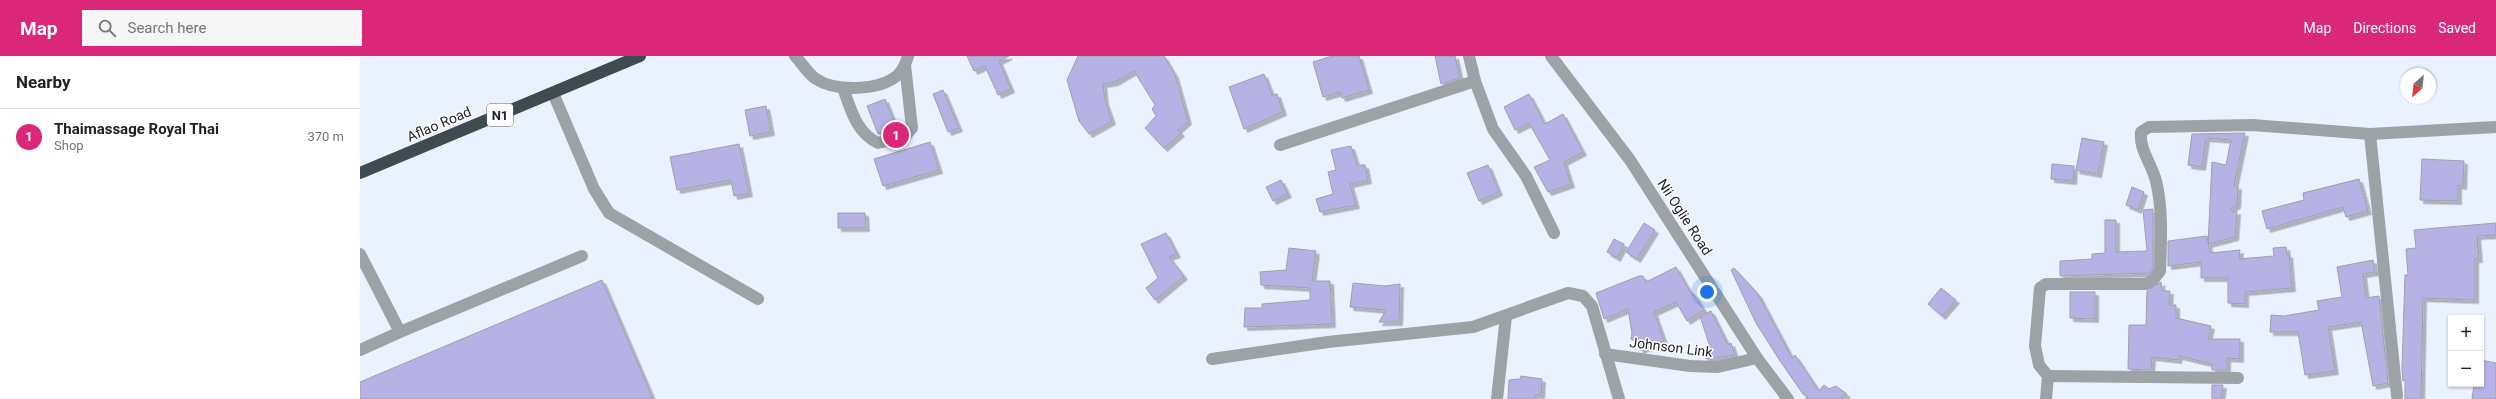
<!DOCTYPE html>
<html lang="en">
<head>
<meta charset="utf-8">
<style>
  body { margin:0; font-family:Roboto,sans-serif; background:#f6f6f6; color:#202124 }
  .controls { position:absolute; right:12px; bottom:12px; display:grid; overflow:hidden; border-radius:0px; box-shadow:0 1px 3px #0004 }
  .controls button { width:36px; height:36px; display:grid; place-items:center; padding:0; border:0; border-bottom:1px solid #e0e0e0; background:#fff; color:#202124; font:20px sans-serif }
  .compass { position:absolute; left:2040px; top:12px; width:36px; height:36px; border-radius:50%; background:#fff; box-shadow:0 1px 3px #0004; rotate:207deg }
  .you { position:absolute; left:1347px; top:236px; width:14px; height:14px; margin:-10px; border:3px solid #fff; border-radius:50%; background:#1a73e8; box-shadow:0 0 0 6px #1a73e833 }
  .badge { display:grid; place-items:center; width:26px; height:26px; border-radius:50%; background:#db2777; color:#fff; font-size:13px; font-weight:700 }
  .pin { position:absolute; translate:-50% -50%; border:2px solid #fff; box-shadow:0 1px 4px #0006 }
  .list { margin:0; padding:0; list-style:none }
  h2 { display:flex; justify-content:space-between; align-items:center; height:52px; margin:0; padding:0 16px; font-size:17px }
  h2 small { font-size:13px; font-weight:400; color:#757577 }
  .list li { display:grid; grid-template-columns:26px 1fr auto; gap:12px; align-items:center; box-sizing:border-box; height:56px; padding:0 16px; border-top:1px solid #e0e0e0 }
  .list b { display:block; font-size:15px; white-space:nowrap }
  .list p { margin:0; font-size:13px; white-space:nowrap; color:#757577 }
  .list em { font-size:13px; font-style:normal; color:#757577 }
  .icon { flex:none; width:22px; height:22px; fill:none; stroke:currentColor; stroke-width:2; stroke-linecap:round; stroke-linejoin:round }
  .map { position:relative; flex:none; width:2136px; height:343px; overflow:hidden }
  header { display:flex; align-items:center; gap:24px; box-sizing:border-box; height:56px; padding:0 20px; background:#db2777; color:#fff }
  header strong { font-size:19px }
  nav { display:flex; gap:22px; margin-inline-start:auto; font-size:14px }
  .search { width:280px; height:36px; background:#f6f6f6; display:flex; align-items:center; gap:10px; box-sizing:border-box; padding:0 14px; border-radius:0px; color:#757577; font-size:15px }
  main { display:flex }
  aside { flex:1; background:#fff }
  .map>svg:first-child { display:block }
  .building { fill:#b6b2e5; stroke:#9f9fac; filter:url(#shadow) }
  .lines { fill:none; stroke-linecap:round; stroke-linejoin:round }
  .minor { stroke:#9ca2a5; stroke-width:12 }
  .highway { stroke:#3e4b50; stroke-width:12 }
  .labels { text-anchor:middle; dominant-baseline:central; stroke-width:3; stroke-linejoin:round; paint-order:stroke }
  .shield { fill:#fff; stroke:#636568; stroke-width:1 }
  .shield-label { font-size:13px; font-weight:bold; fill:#202328 }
  .street-label { font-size:14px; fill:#202328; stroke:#fff }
</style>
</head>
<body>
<header>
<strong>Map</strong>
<div class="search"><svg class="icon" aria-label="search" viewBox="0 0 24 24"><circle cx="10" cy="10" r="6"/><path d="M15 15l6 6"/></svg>Search here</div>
<nav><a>Map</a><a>Directions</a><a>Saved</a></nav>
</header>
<main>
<aside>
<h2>Nearby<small></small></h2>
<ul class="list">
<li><span class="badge">1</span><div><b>Thaimassage Royal Thai</b><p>Shop</p></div><em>370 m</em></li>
</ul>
</aside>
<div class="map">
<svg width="2136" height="343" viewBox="0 0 2136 343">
  <defs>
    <filter id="shadow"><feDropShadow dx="3.5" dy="3.5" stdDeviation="0" flood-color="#0004"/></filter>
  </defs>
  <rect width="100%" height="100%" fill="#eaf2ff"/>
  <!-- building -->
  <g class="building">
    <path d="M607,0H649L639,5L651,33L638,39L625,10L614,15Z"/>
    <path d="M718,0H804L815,19L828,65L818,74L821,77L804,92L785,72L796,60L792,53L795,49L774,15L755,26L743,28L745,45L752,65L729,78L719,65L707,24Z"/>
    <path d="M972,0H999L1009,34L982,42L980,36L963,41L953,6Z"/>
    <path d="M1075,0H1095L1100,22L1081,28Z"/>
    <path d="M904,18L912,39L917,38L923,56L884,73L869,31Z"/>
    <path d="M583,34L599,72L588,76L573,38Z"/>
    <path d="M1169,38L1185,68L1203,58L1223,96L1204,106L1211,128L1188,136L1174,111L1190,104L1169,67L1155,74L1144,51Z"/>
    <path d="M525,43L536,71L518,78L507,50Z"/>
    <path d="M406,50L411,76L390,80L385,54Z"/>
    <path d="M1885,77L1874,130H1878L1877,149L1871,152L1873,156L1877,155L1875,181L1848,188L1852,106L1866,109L1871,84L1846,82L1842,111L1828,109L1832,78Z"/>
    <path d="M1722,82L1744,86L1738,118L1716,114Z"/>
    <path d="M570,86L579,114L523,130L514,103Z"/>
    <path d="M379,88L389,137L374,140L371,124L317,134L310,101Z"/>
    <path d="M991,90L997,109H1005L1008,124L990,128L996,149L960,156L956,143L973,138L968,116L976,114L971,94Z"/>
    <path d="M2062,103L2104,105L2103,130L2098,129V145L2060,144Z"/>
    <path d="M1692,108L1714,110L1713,125L1691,123Z"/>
    <path d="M1128,109L1139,136L1119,145L1107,117Z"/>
    <path d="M1999,123L2008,155L1986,161L1983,151L1907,173L1902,155L1944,144L1943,137Z"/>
    <path d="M921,124L928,138L913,145L906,131Z"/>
    <path d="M1772,131L1784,136L1778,154L1766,149Z"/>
    <path d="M1793,153V212L1789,217L1700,220V205L1732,203V198L1745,197V164H1756V196L1787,195L1783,154Z"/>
    <path d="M478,157H505L506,172H478Z"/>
    <path d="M1284,167L1295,174L1277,203L1266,196Z"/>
    <path d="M2136,167V179L2117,180L2119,203H2115V244L2063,242L2061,343H2045V324L2043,325L2042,312L2045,219H2048L2046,193L2056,192L2054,174Z"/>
    <path d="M806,177L817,198L809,201L824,220L795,244L786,232L798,222L781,188Z"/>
    <path d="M1847,180L1850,197L1880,194L1879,203L1914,200L1913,192L1926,191L1927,199L1929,198L1932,232L1885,236V248L1868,247V222H1841V206L1808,210V185Z"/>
    <path d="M1254,183L1264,188L1257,202L1247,196Z"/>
    <path d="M929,192L956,195L952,225H970L972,268L884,271L885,252H902V248L950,244V232L901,229L900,216L926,214Z"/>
    <path d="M2013,204L2015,216L2003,218L2006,242L2019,240L2028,327L2013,330L2001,266L1968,271L1975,315L1945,319L1938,276H1910L1911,259L1924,260L1959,254L1957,245L1982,241L1977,211Z"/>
    <path d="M1316,211L1332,239L1334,238L1344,254L1327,265L1316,246L1294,256L1304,285L1280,294L1278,288L1271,283L1272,277L1268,253L1244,263L1236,237L1279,220H1283L1286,226Z"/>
    <path d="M1374,212L1398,238L1432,302L1435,299L1459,335L1464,329L1469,333L1476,330L1487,338L1481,341L1483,343H1445L1448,341L1443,338L1420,305L1396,267L1371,214Z"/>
    <path d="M242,224L293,343H0V326Z"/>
    <path d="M1801,226L1802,235H1810L1809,249H1816V262L1851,270L1848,283H1880V303L1867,302V314H1852V308L1819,300L1818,304L1792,301L1791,314L1768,313L1769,269H1786L1787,235Z"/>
    <path d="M993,227L1025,230L1040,228L1039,266H1019L1026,254L990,251Z"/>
    <path d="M1581,232L1596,244L1582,260L1568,248Z"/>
    <path d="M1710,236H1735V263L1710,262Z"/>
    <path d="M1351,255L1368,289L1371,287L1375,299L1346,303L1342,294L1350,291L1340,260Z"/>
    <path d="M2121,304L2136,307V343H2112L2114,328H2121Z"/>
    <path d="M1161,320L1182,323L1181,339H1175L1174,343H1148L1149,324L1160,323Z"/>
    <path d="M1852,329H1863L1861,343H1852Z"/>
  </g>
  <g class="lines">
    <!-- minor -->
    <g class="minor">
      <path d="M435,0C442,7 448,18 456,23C476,36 519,35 538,19C543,14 546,7 548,0"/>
      <path d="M1109,0L1115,25L1133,73L1166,120L1194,177"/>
      <path d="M1191,0L1270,104L1397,302L1428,343"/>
      <path d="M483,32C491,54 496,76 518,87L545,80L552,72L545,9"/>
      <path d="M193,37L234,133L249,157L398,243"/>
      <path d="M2010,78L2037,340"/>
      <path d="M920,89L1115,25"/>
      <path d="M0,198L40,276L0,294"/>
      <path d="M40,276L222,200"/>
      <path d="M1245,298L1330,310L1358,311L1397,302"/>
      <path d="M852,303L968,286L1113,271L1208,237L1223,240L1232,250L1259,343"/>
      <path d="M1688,320L1878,322"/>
      <path d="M1137,343L1146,260"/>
      <path d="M1686,343L1688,320L1679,309L1675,290L1680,232L1686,228H1786L1794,223L1800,215C1801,186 1803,153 1796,125C1792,108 1779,94 1781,76L1789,71L1892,69L2010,78L2136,71"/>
    </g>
    <!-- highway -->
    <path class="highway" d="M0,117L280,0"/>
  </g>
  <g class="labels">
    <!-- shield labels -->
    <rect class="shield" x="127" y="48" width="26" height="22" rx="3"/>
    <g class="shield-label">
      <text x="140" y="59">N1</text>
    </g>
    <!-- street labels -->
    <g class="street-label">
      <text transform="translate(79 68) rotate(-23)">Aflao Road</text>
      <text transform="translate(1325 161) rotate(57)">Nii Oglie Road</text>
      <text transform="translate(1311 291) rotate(7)">Johnson Link</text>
    </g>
  </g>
</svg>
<div class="controls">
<button>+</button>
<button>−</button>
</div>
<svg class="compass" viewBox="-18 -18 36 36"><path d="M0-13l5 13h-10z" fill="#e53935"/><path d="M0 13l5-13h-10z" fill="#757577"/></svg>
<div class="you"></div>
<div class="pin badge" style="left:536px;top:79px">1</div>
</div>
</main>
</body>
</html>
